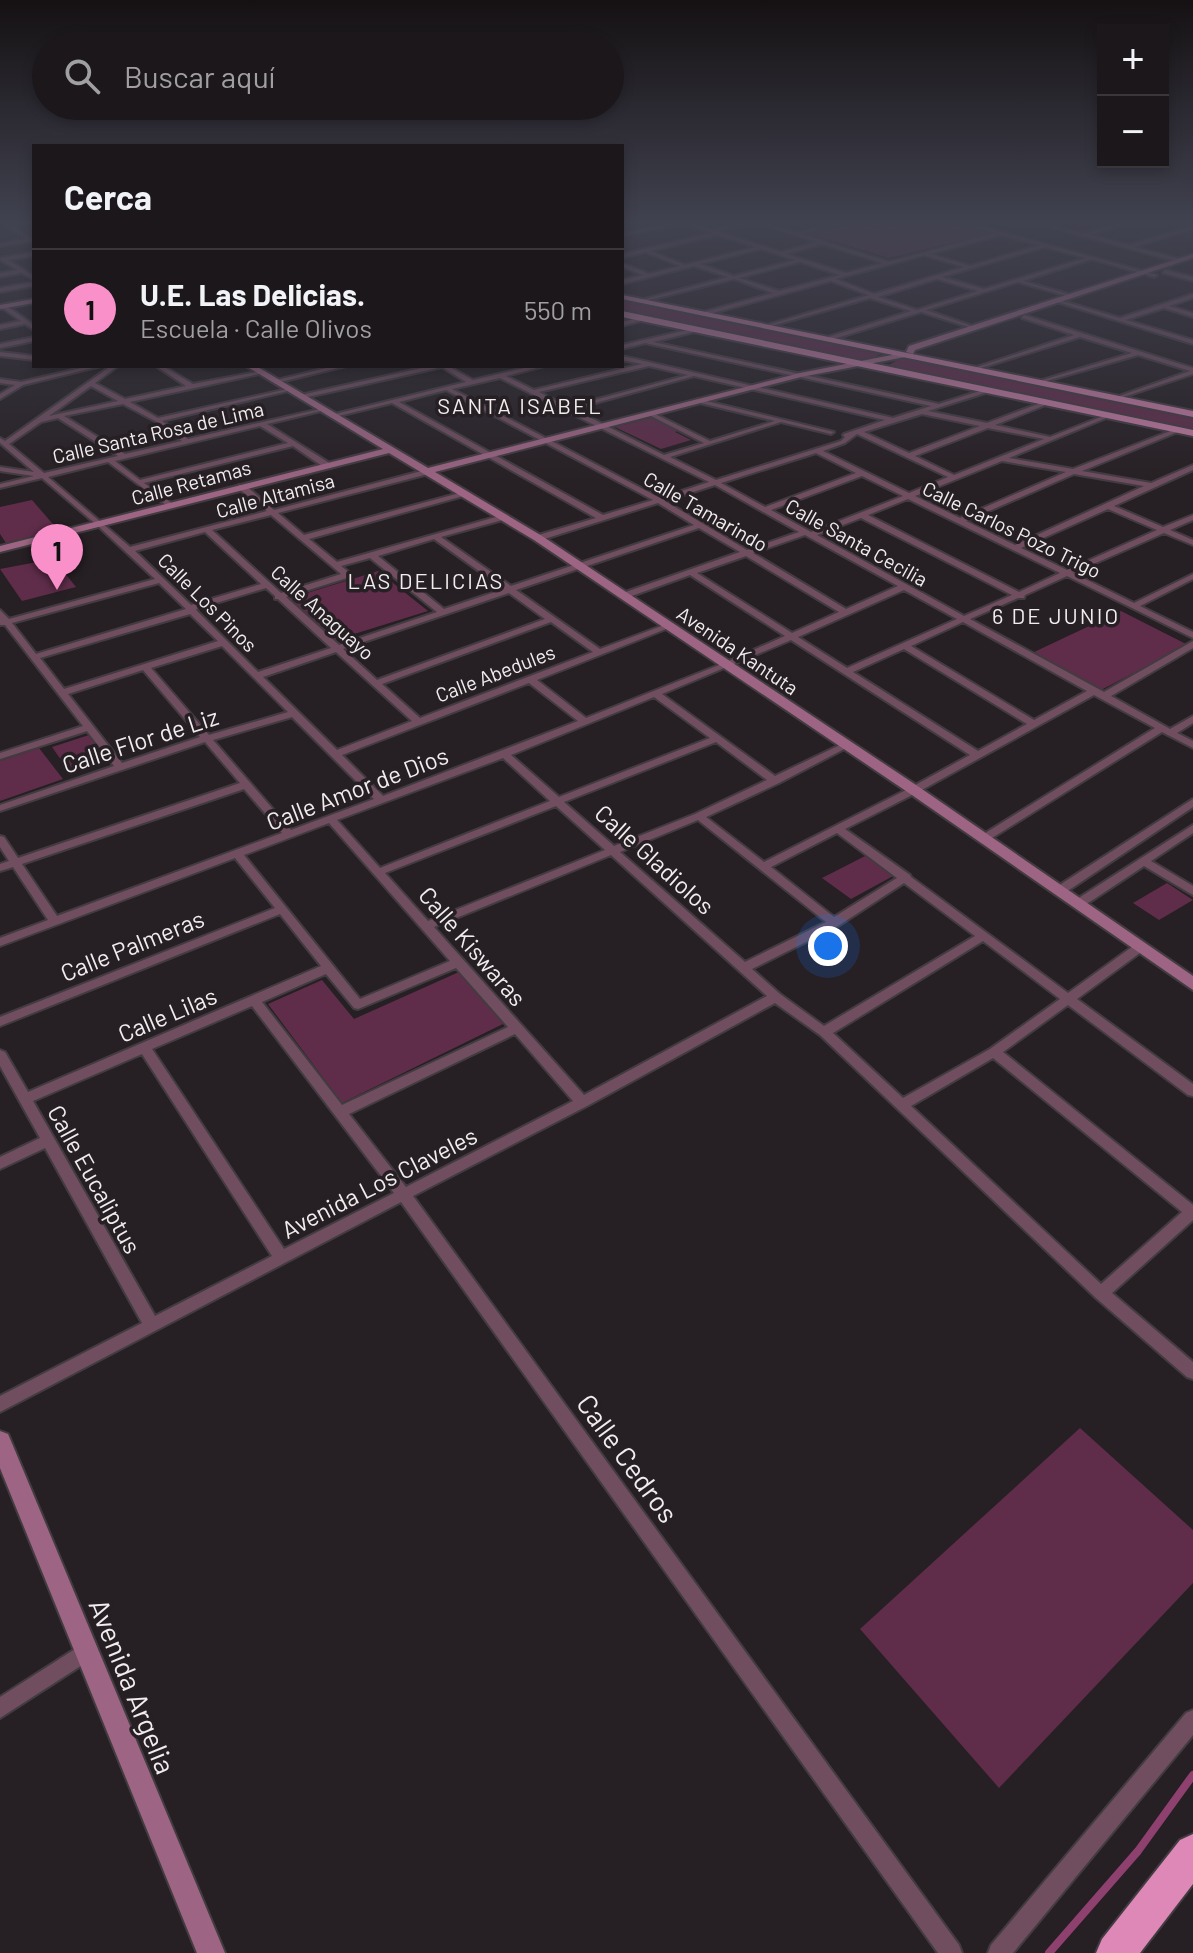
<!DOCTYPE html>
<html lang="es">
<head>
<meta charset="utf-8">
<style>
  body { margin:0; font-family:Barlow,sans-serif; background:#292427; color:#f1f3f6 }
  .controls { position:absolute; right:24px; top:24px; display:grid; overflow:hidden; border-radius:0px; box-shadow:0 4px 12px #0003 }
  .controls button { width:72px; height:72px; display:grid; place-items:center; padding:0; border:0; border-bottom:2px solid #3a3639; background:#1c171a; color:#f1f3f6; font:40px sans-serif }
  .you { position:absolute; left:828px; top:946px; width:28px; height:28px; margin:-20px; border:6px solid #fff; border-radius:50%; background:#1a73e8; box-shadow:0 0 0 12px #1a73e833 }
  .badge { display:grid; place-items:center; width:52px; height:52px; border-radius:50%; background:#f990ca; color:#111; font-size:26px; font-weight:700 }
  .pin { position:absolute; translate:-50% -66px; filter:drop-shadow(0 2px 4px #0008) }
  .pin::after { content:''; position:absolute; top:42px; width:28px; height:24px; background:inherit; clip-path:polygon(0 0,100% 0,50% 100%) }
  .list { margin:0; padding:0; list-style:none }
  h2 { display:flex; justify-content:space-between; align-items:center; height:104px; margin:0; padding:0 32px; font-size:34px }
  h2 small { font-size:26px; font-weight:400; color:#a09fa2 }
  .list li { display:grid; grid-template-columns:52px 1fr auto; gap:24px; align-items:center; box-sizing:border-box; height:120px; padding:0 32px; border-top:2px solid #3a3639 }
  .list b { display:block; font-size:30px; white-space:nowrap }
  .list p { margin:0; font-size:26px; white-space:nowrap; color:#a09fa2 }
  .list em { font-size:26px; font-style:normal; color:#a09fa2 }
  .icon { flex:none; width:44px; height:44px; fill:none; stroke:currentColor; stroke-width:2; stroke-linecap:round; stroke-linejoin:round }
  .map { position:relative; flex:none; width:1193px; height:1953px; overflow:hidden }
  .search { position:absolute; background:#1c171a; box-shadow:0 4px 12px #0003; left:32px; top:32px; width:592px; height:88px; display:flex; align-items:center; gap:20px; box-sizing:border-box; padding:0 28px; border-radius:44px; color:#a09fa2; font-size:30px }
  .panel { position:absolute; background:#1c171a; box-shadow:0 4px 12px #0003; left:32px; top:144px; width:592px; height:224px; border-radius:0px }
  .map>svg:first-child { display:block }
  .green { fill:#5f2d4a }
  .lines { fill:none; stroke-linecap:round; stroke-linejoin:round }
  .stream { stroke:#8e406e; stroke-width:8 }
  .street-casing { stroke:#423c40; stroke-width:4 }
  .secondary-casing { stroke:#423c40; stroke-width:4 }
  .primary-casing { stroke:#423c40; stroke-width:4 }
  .highway-casing { stroke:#423c40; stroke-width:4 }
  .street { fill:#704e60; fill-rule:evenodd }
  .secondary { fill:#9d6583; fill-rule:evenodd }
  .primary { fill:#bf789f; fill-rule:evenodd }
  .highway { fill:#de88b8; fill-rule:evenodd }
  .labels { text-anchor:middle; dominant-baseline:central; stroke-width:7; stroke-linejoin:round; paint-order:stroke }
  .far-street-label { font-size:20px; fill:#f1edef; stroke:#261f23 }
  .far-neighbourhood-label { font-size:22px; letter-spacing:2px; fill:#f1edef; stroke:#261f23 }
  .street-label { font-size:24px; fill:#f1edef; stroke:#261f23 }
  .near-street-label { font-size:28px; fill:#f1edef; stroke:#261f23 }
</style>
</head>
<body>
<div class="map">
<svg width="1193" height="1953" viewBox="0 0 1193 1953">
  <rect width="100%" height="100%" fill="#261f23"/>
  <!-- green -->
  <g class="green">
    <path d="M859,221H949L991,233L889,258L810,234L858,222L922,240Z"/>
    <path d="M622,299L883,353L870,359H847L622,311Z"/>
    <path d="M901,358L1193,417V431L884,368Z"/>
    <path d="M653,417L681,429L675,432L691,440L661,449L615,427Z"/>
    <path d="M32,500L58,530L6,543L0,534V507Z"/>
    <path d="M37,562L41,566L56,562L76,587L22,601L0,569Z"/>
    <path d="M378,571L428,611L335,640L288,599Z"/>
    <path d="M1121,611L1188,645L1101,690L1032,653Z"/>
    <path d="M89,735L108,761L71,774L52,747Z"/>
    <path d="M39,748L63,779L0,801V761Z"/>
    <path d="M867,855L895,875L851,899L822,878Z"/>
    <path d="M1167,883L1193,900L1159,920L1133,903Z"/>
    <path d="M459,972L505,1023L342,1103L268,1004L322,980L354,1019Z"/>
    <path d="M1080,1428L1193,1530V1583L999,1788L860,1629Z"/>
  </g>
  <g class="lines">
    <!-- stream -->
    <path class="stream" d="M1049,1953L1138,1851L1193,1775"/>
    <!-- street casing -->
    <g class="street-casing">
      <g id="street">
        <path d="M0,221H4L34,241L0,246V244L27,239Z"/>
        <path d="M679,221H685L712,230L750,221H759L797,233L850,221L801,234L889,262L995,233L955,221H961L1157,275L1154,277L1092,259L1023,281L1071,295V297L1018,282L926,310L975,327V329L921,312L827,341L825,338L911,311L870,298L764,328V326L869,295L831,281L702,316L700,313L773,293L734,279L641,302V300L728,277L694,266L622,284V280L643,275L622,267V263L649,274L680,266L645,252L622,258V254L713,233L684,223L622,236V234ZM755,222L817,242L781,252L716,231ZM718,235L756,247L685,265L650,251ZM1001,235L1040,245L970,266L930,254ZM822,244L883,263L846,273L786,254ZM1045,247L1086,258L984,289L942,277ZM761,249L795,260L734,276L700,264ZM924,255L964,267L874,294L836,279ZM800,262L840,275L779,291L739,278ZM937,279L978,291L917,310L878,297Z"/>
        <path d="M1029,221L1084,234L1127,221H1133L1089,235L1129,245L1193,226V229L1134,247L1180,259L1178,262Z"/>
        <path d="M34,252V256L8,260L34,276V280L22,273L0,277V273L18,270L0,260V258Z"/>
        <path d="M1165,270L1193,277V281L1163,273Z"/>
        <path d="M34,282V286L0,292V288Z"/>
        <path d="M1193,294V298L1169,306L1193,313V317L1164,308L1126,320L1193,340V344L1054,301L1059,300L1120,318Z"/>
        <path d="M1,305H5L34,325V330L25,324L0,329V325L21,321L1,307Z"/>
        <path d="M1024,315L1193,368V374L1114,400V398L1190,371L1138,355L1036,384V382L1132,353L1080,337L971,371V369L1074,335L1022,318Z"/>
        <path d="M642,317L644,320L622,326V322Z"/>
        <path d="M696,328L698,331L653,342L939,404L986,389L989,391L988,392L928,411L987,423L1046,401L1049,403L1048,404L995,425L1050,437L1106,415L1111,416L1009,458L1073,469L1178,428L1180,429V431L1082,471L1151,483L1193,465V470L1114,506L1163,527L1193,515V520L1170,530L1193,540V545L1164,533L1073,573L1134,603L1193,574V579L1140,606L1193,632V638L1067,576L1025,595L1024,598H1018L970,619L1104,692L1193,641V648L1111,696L1170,729L1193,716V723L1177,733L1193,741V748L1162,732L987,841H979L978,839L979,837L1155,728L1094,695L918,792L845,829L910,875L911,877L1068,993L1136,944H1144L1146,947L1144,950L1077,999L1193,1084V1096L1188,1095L1068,1005L1003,1052L1193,1205V1220L1112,1293L1193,1362V1379L1187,1377L1096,1298L820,1035L775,1003L587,1106L413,1196L959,1945L962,1953H938L401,1202L0,1412V1396L142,1323L45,1148L0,1169V1157L40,1138L0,1066V1050L5,1052L28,1092L321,966L280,914L0,1026V1017L275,908L235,858L0,946V938L48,920L13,867L0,871V864L9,861L0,847V836L4,837L18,858L240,783L205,742L0,811V805L114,766L87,731L0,759V753L83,726L5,625H0V610L9,619L155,579L98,526L42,478L0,488V484L34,476L0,471V467L34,472L0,443V438L5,441L111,366H118L95,383L125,399L186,386L156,366H163L193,384L261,371L259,374L130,402L158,418L292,388V390L162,421L188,439L325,408V410L267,424L331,464V468H325L293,446L144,483L173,504L174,506L170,508L108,462L48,477L130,547L267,511L239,489V485H245L274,510L429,469L433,471L432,473L278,513L304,535L467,491V495L309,539L337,562L503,515L507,517L506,519L441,537L511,586L694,525L658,503L541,540H535V536L596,518L392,403L334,417L331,415L466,382L442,367L303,398L301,397V395L431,366H448L473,380L533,366H544L506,376L534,390L642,364L622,360V356L893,418L931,406L645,343L622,349V345ZM649,366L688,375L568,407L539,392ZM694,376L885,420L844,434L843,435L845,437L841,441L716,480L670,457L781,422L831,434L834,432L698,399L696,400V402L775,421L710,441L653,413H649V415L704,443L664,455L573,409ZM500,378L709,482L660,498L452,389ZM91,386L118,401L49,416ZM446,390L653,500L603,515L399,402ZM123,404L155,421L182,441L125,454L64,416ZM922,414L980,426L909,453L864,432ZM58,418L118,456L44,473L9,444L41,422ZM260,426L288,443L140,480L115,461ZM988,428L1044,439L954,475L915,456ZM857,434L948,477L909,493L823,451L845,443ZM816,453L856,473L765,507L721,483ZM1002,461L1066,472L960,518L915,496ZM1074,474L1144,486L1015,545L966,521ZM862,476L903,496L811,532L771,510ZM715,485L799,532L747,550L665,501ZM908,499L1060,573L1019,592L868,515ZM1108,509L1157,530L1067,570L1021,548ZM271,515L341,574L281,593L212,530ZM861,518L1012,595L964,616L817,535ZM699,528L740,552L620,594V598H626L690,575L785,636L724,663L586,718L537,680L671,627L664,625L600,649L516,590ZM205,532L261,584L191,605L135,551ZM805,535L898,586L846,609L753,553ZM434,539L504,589L444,609L378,556ZM746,556L839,612L792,633L697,573ZM370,558L437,612L339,645L286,597L350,577V573L341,566ZM159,583L186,609L36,654L12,623ZM266,588L275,596V599H278L331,648L258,672L197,611L196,609ZM904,590L957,619L847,668L798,637ZM509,593L545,619L377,680L343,649ZM190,614L218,641L64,689L40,658ZM551,622L593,652L420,718L382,684ZM963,622L1087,691L1034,720L911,646ZM791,640L970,755L910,788L764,862L706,817L779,783L850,746L848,744H842L775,776L662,694ZM222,646L288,712L209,735L151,668ZM904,649L1027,724L978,751L853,672ZM336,652L412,721L337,750L263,677ZM143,670L200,737L122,763L68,694ZM529,683L578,721L383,796L342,755ZM654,697L710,738L559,797L511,755ZM292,717L374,799L291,830L213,740ZM716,742L767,780L695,814L614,846L564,802ZM503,758L550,801L380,868L337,820ZM244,789L282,833L57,916L22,864ZM556,806L605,850L428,921L385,873ZM698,820L826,922L745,962L620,852ZM329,823L450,961L360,999L244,855ZM837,833L897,878L834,917L771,867ZM611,855L767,996L584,1095L434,927ZM904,883L975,936L824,1026L780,994L752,969L838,926ZM983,941L1060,999L990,1049L903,1098L833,1033ZM456,968L508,1027L342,1105L262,1002L326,974L354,1008L358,1009ZM252,1006L394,1193L284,1249L152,1049ZM515,1034L573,1101L406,1187L349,1114ZM142,1054L272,1256L155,1316L33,1101ZM993,1058L1182,1212L1101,1284L911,1106Z"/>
        <path d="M34,337V341L0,348V344Z"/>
        <path d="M0,352L34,356V360L0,356Z"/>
        <path d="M90,366H101L23,385L0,399V394L15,385L0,383V379L21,382Z"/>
        <path d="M335,366H346L276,383L273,381Z"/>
        <path d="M1193,799V807L1063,894H1055L1053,891L1055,888Z"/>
        <path d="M1193,825V833L1151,861L1193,886V895L1144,866L1082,907H1074L1072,904L1074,901Z"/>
        <path d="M86,1642L93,1644L95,1651L93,1658L0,1718V1697Z"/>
        <path d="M1193,1710V1735L1013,1953H988L991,1945L1186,1713Z"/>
      </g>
    </g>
    <!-- secondary casing -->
    <g class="secondary-casing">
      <g id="secondary">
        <path d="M1193,254V258L915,350L913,354L906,352L909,346Z"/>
        <path d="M34,299V303L0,309V305Z"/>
        <path d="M902,353L905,357L801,377L435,472L542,536L919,787L1193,976V990L909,793L534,540L389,453L0,552V546L383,449L246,366H256L428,468L800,373Z"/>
        <path d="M0,1431L8,1434L11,1441L225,1953H197L0,1468Z"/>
      </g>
    </g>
    <!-- primary casing -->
    <g class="primary-casing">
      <g id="primary">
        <path d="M622,295L1193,411V417L622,299Z"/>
        <path d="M622,311L1193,430V436L622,317Z"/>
      </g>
    </g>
    <!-- highway casing -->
    <g class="highway-casing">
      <path id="highway" d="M1193,1834V1884L1140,1953H1096L1102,1939L1180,1840Z"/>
    </g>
    <!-- street -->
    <use href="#street" class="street"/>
    <!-- secondary -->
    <use href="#secondary" class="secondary"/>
    <!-- primary -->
    <use href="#primary" class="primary"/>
    <!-- highway -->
    <use href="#highway" class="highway"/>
  </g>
  <!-- sky -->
  <linearGradient id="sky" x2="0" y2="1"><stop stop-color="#151113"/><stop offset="0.45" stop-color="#414250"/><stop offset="1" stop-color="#414250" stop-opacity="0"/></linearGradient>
  <rect width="1193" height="494" fill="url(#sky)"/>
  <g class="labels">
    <!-- far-street labels -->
    <g class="far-street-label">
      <text transform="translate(158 432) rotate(-13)">Calle Santa Rosa de Lima</text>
      <text transform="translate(191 482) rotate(-15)">Calle Retamas</text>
      <text transform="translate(275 495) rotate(-15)">Calle Altamisa</text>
      <text transform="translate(706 511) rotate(30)">Calle Tamarindo</text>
      <text transform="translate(1012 529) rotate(26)">Calle Carlos Pozo Trigo</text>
      <text transform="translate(857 542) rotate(29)">Calle Santa Cecilia</text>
      <text transform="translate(208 602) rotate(45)">Calle Los Pinos</text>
      <text transform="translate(323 612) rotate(42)">Calle Anaguayo</text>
      <text transform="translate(738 650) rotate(34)">Avenida Kantuta</text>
      <text transform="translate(495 673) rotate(-21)">Calle Abedules</text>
    </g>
    <!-- far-neighbourhood labels -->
    <g class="far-neighbourhood-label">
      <text x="520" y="405">SANTA ISABEL</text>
      <text x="426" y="580">LAS DELICIAS</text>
      <text x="1056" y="615">6 DE JUNIO</text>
    </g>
    <!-- street labels -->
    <g class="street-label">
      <text transform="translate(140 740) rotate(-18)">Calle Flor de Liz</text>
      <text transform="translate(357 788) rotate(-21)">Calle Amor de Dios</text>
      <text transform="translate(655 859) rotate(42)">Calle Gladiolos</text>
      <text transform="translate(132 945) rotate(-22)">Calle Palmeras</text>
      <text transform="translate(473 946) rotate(49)">Calle Kiswaras</text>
      <text transform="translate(167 1014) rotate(-23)">Calle Lilas</text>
      <text transform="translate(95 1179) rotate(61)">Calle Eucaliptus</text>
      <text transform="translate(379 1182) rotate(-27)">Avenida Los Claveles</text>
    </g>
    <!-- near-street labels -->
    <g class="near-street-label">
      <text transform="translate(628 1458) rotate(54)">Calle Cedros</text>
      <text transform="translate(133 1686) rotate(68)">Avenida Argelia</text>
    </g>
  </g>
</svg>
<div class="controls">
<button>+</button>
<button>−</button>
</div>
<div class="you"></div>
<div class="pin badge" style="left:57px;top:590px">1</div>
<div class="search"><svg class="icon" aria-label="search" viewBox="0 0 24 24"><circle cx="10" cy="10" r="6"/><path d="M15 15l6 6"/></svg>Buscar aquí</div>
<section class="panel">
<h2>Cerca<small></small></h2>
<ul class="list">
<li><span class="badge">1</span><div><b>U.E. Las Delicias.</b><p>Escuela · Calle Olivos</p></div><em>550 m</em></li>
</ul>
</section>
</div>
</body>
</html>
